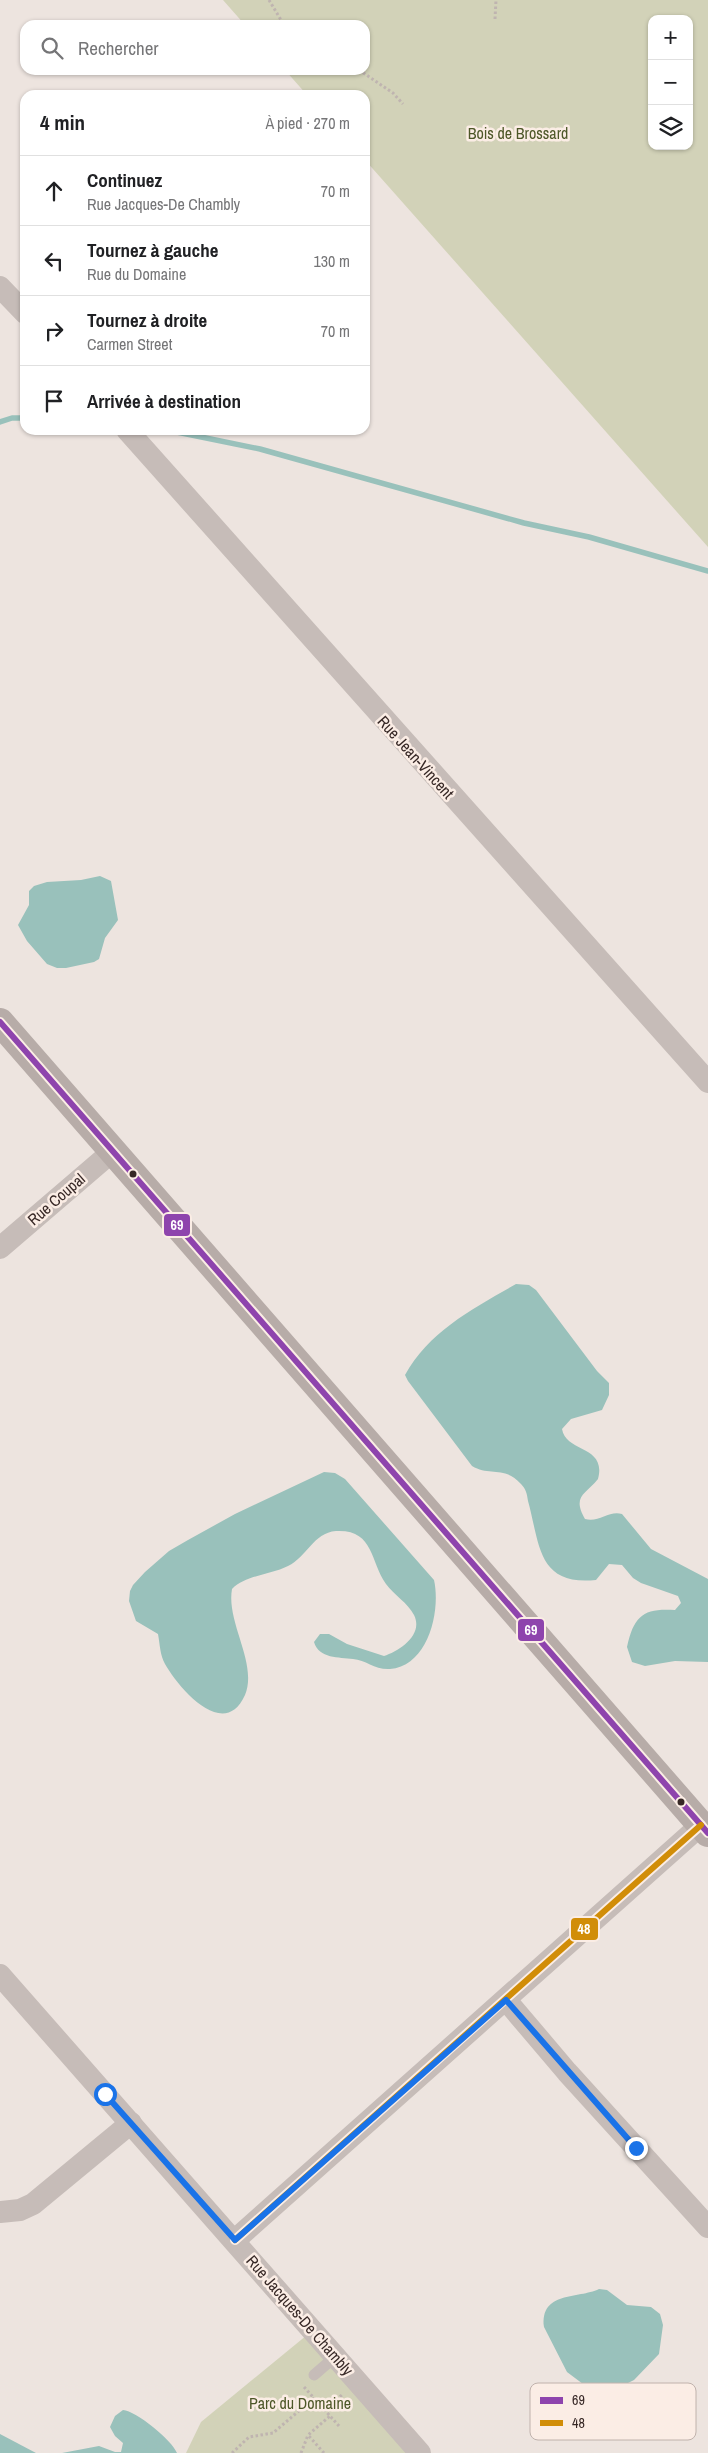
<!DOCTYPE html>
<html lang="fr">
<head>
<meta charset="utf-8">
<style>
  body { margin:0; font-family:"Archivo Narrow",sans-serif; background:#f2f2f2; color:#202124 }
  .controls { position:absolute; right:15px; top:15px; display:grid; overflow:hidden; border-radius:10px; box-shadow:0 1px 4px #0004 }
  .controls button { width:45px; height:45px; display:grid; place-items:center; padding:0; border:0; border-bottom:1px solid #e0e0e0; background:#fff; color:#202124; font:25px sans-serif }
  .stop { position:absolute; width:15px; height:15px; margin:-11px; border:4px solid #1a73e8; border-radius:50%; background:#fff }
  .stop.end { background:#1a73e8; border-color:#fff; box-shadow:0 1px 5px #0008 }
  .list { margin:0; padding:0; list-style:none }
  h2 { display:flex; justify-content:space-between; align-items:center; height:65px; margin:0; padding:0 20px; font-size:21px }
  h2 small { font-size:16px; font-weight:400; color:#757577 }
  .list li { display:grid; grid-template-columns:32px 1fr auto; gap:15px; align-items:center; box-sizing:border-box; height:70px; padding:0 20px; border-top:1px solid #e0e0e0 }
  .list b { display:block; font-size:19px; white-space:nowrap }
  .list p { margin:0; font-size:16px; white-space:nowrap; color:#757577 }
  .list em { font-size:16px; font-style:normal; color:#757577 }
  .icon { flex:none; width:28px; height:28px; fill:none; stroke:currentColor; stroke-width:2; stroke-linecap:round; stroke-linejoin:round }
  .map { position:relative; flex:none; width:708px; height:2453px; overflow:hidden }
  .search { position:absolute; background:#fff; box-shadow:0 1px 4px #0004; left:20px; top:20px; width:350px; height:55px; display:flex; align-items:center; gap:12px; box-sizing:border-box; padding:0 18px; border-radius:15px; color:#757577; font-size:19px }
  .panel { position:absolute; background:#fff; box-shadow:0 1px 4px #0004; left:20px; top:90px; width:350px; height:345px; border-radius:15px }
  .map>svg:first-child { display:block }
  .green { fill:#d2d2b8; fill-rule:evenodd }
  .water { fill:#99c1bb }
  .lines { fill:none; stroke-linecap:round; stroke-linejoin:round }
  .stream { stroke:#99c1bb; stroke-width:5.5 }
  .path { stroke:#bfb4b0; stroke-width:3; stroke-dasharray:2.5 2.5; stroke-linecap:butt }
  .lane { stroke:#c6bcb8; stroke-width:11 }
  .street { stroke:#c6bcb8; stroke-width:22 }
  .secondary { stroke:#b7aca8; stroke-width:28 }
  .bus-1-casing { stroke:#fbede5; stroke-width:10 }
  .bus-2-casing { stroke:#fbede5; stroke-width:10 }
  .bus-1 { stroke:#8e44ad; stroke-width:6 }
  .bus-2 { stroke:#d18d08; stroke-width:6 }
  .route { stroke:#1a73e8; stroke-width:6 }
  .bus-dot { fill:#372826; stroke:#fbede5; stroke-width:2 }
  .labels { text-anchor:middle; dominant-baseline:central; stroke-width:5; stroke-linejoin:round; paint-order:stroke }
  .park-label { font-size:16px; fill:#4d5728; stroke:#fbede5 }
  .street-label { font-size:16px; fill:#372826; stroke:#fbede5 }
  .key { fill:#fbede5; stroke:#c0b2ac; stroke-width:1 }
  .key-label { font-size:14px; fill:#372826 }
  .line-badge { stroke:#fbede5; stroke-width:2 }
  .badge-label { font-size:14px; text-anchor:middle; font-weight:bold; fill:#fff }
</style>
</head>
<body>
<div class="map">
<svg width="708" height="2453" viewBox="0 0 708 2453">
  <rect width="100%" height="100%" fill="#ede4df"/>
  <!-- green -->
  <g class="green">
    <path d="M223,0H708V547L365,160V95H307L285,70H365V25H245ZM652,19H689V146H652Z"/>
    <path d="M307,2335L409,2453H186L201,2422Z"/>
  </g>
  <!-- water -->
  <g class="water">
    <path d="M100,876L111,881L118,920L105,938L99,959L94,962L66,968H57L47,964L27,941L18,925L29,905V891L34,886L47,882L81,880Z"/>
    <path d="M516,1284L529,1285L536,1290L597,1371L609,1383V1395L602,1410L571,1419L562,1429C566,1453 607,1445 598,1479C585,1495 572,1496 585,1519C599,1523 609,1510 622,1514L651,1549L708,1579V1662L675,1661L645,1666L632,1662L627,1647C634,1615 644,1608 675,1610L681,1603L678,1596L641,1583L633,1578L622,1565L609,1564L596,1580C537,1586 540,1544 528,1501C527,1494 526,1489 521,1484C504,1465 490,1477 472,1466L408,1381L405,1375C429,1331 474,1308 516,1284Z"/>
    <path d="M324,1472L335,1473L345,1479L434,1580C441,1611 428,1666 390,1669C375,1670 366,1660 353,1659C339,1657 319,1659 314,1642L320,1634H329L347,1644L384,1656C399,1651 424,1635 414,1615C408,1603 394,1595 386,1584C370,1561 374,1529 336,1531C313,1533 307,1557 288,1566C270,1575 246,1575 232,1589C226,1623 258,1663 245,1695C224,1742 178,1687 165,1664C160,1655 160,1645 158,1634L136,1621L129,1601L130,1591L133,1585L145,1572L169,1551L188,1540L235,1514Z"/>
    <path d="M599,2289L607,2290L627,2305L651,2307L660,2314L663,2325L659,2354L634,2380L612,2391L598,2393L591,2390L567,2372L544,2327C540,2291 578,2299 599,2289Z"/>
    <path d="M123,2410C136,2411 172,2440 177,2453H62L99,2446L115,2452H121L123,2443L115,2436L110,2427L115,2416Z"/>
    <path d="M0,2434L36,2453H0Z"/>
  </g>
  <g class="lines">
    <!-- stream -->
    <g class="stream">
      <path d="M0,422L12,418H25"/>
      <path d="M167,430L260,449L524,523L589,537L708,571"/>
    </g>
    <!-- path -->
    <g class="path">
      <path d="M269,0L284,25"/>
      <path d="M495,19L496,0"/>
      <path d="M359,70L393,93L403,104"/>
      <path d="M304,2387L339,2426"/>
      <path d="M325,2410L343,2394"/>
      <path d="M232,2453L249,2437L273,2433L314,2398"/>
      <path d="M301,2453L308,2435"/>
      <path d="M324,2453L308,2435L330,2416"/>
    </g>
    <!-- lane -->
    <path class="lane" d="M314,2375L336,2356"/>
    <!-- street -->
    <g class="street">
      <path d="M0,287L25,313"/>
      <path d="M127,430L708,1082"/>
      <path d="M0,1248L113,1151"/>
      <path d="M0,1975L420,2453"/>
      <path d="M506,2000L567,2072L708,2227"/>
      <path d="M0,2212L20,2210L33,2204L131,2123"/>
      <path d="M235,2240L701,1825"/>
    </g>
    <!-- secondary -->
    <path class="secondary" d="M0,1022L708,1833"/>
    <!-- bus-1 casing -->
    <g class="bus-1-casing">
      <path id="bus-1" d="M0,1022L708,1833"/>
    </g>
    <!-- bus-2 casing -->
    <g class="bus-2-casing">
      <path id="bus-2" d="M235,2240L701,1825"/>
    </g>
    <!-- bus-1 -->
    <use href="#bus-1" class="bus-1"/>
    <!-- bus-2 -->
    <use href="#bus-2" class="bus-2"/>
  </g>
  <g class="lines">
    <!-- route -->
    <path class="route" d="M105,2094L235,2240L506,2000L636,2148"/>
  </g>
  <!-- markers -->
  <g class="bus-dot">
    <circle cx="133" cy="1174" r="4.5"/>
    <circle cx="681" cy="1802" r="4.5"/>
  </g>
  <g class="labels">
    <!-- park labels -->
    <g class="park-label">
      <text x="518" y="133">Bois de Brossard</text>
      <text x="300" y="2403">Parc du Domaine</text>
    </g>
    <!-- street labels -->
    <g class="street-label">
      <text transform="translate(416 757) rotate(48)">Rue Jean-Vincent</text>
      <text transform="translate(56 1199) rotate(-41)">Rue Coupal</text>
      <text transform="translate(300 2315) rotate(49)">Rue Jacques-De Chambly</text>
    </g>
  </g>
  <!-- legend -->
  <rect x="530" y="2383" width="166" height="57" rx="8" class="key"/>
  <rect x="540" y="2397" width="23" height="7" fill="#8e44ad"/>
  <rect x="540" y="2420" width="23" height="6" fill="#d18d08"/>
  <g class="key-label">
    <text x="572" y="2405">69</text>
    <text x="572" y="2428">48</text>
  </g>
  <g class="line-badge">
    <rect x="163" y="1213" width="28" height="24" rx="5" fill="#8e44ad"/>
    <rect x="517" y="1618" width="28" height="24" rx="5" fill="#8e44ad"/>
    <rect x="570" y="1917" width="29" height="24" rx="5" fill="#d18d08"/>
  </g>
  <g class="badge-label">
    <text x="177" y="1230">69</text>
    <text x="531" y="1635">69</text>
    <text x="584" y="1934">48</text>
  </g>
</svg>
<div class="controls">
<button>+</button>
<button>−</button>
<button><svg class="icon" aria-label="layers" viewBox="0 0 24 24"><path d="M12 4l9 5-9 5-9-5zM3 14l9 5 9-5"/></svg></button>
</div>
<div class="stop" style="left:105px;top:2094px"></div>
<div class="stop end" style="left:636px;top:2148px"></div>
<div class="search"><svg class="icon" aria-label="search" viewBox="0 0 24 24"><circle cx="10" cy="10" r="6"/><path d="M15 15l6 6"/></svg>Rechercher</div>
<section class="panel">
<h2>4 min<small>À pied · 270 m</small></h2>
<ul class="list">
<li><svg class="icon" aria-label="ahead" viewBox="0 0 24 24"><path d="M12 20V5M6 11l6-6 6 6"/></svg><div><b>Continuez</b><p>Rue Jacques-De Chambly</p></div><em>70 m</em></li>
<li><svg class="icon" aria-label="left" viewBox="0 0 24 24"><path d="M17 20v-9H6M10 6l-5 5 5 5"/></svg><div><b>Tournez à gauche</b><p>Rue du Domaine</p></div><em>130 m</em></li>
<li><svg class="icon" aria-label="right" viewBox="0 0 24 24"><path d="M7 20v-9h11M14 6l5 5-5 5"/></svg><div><b>Tournez à droite</b><p>Carmen Street</p></div><em>70 m</em></li>
<li><svg class="icon" aria-label="arrive" viewBox="0 0 24 24"><path d="M6 21V4h12l-3 4 3 4H6"/></svg><div><b>Arrivée à destination</b></div></li>
</ul>
</section>
</div>
</body>
</html>
